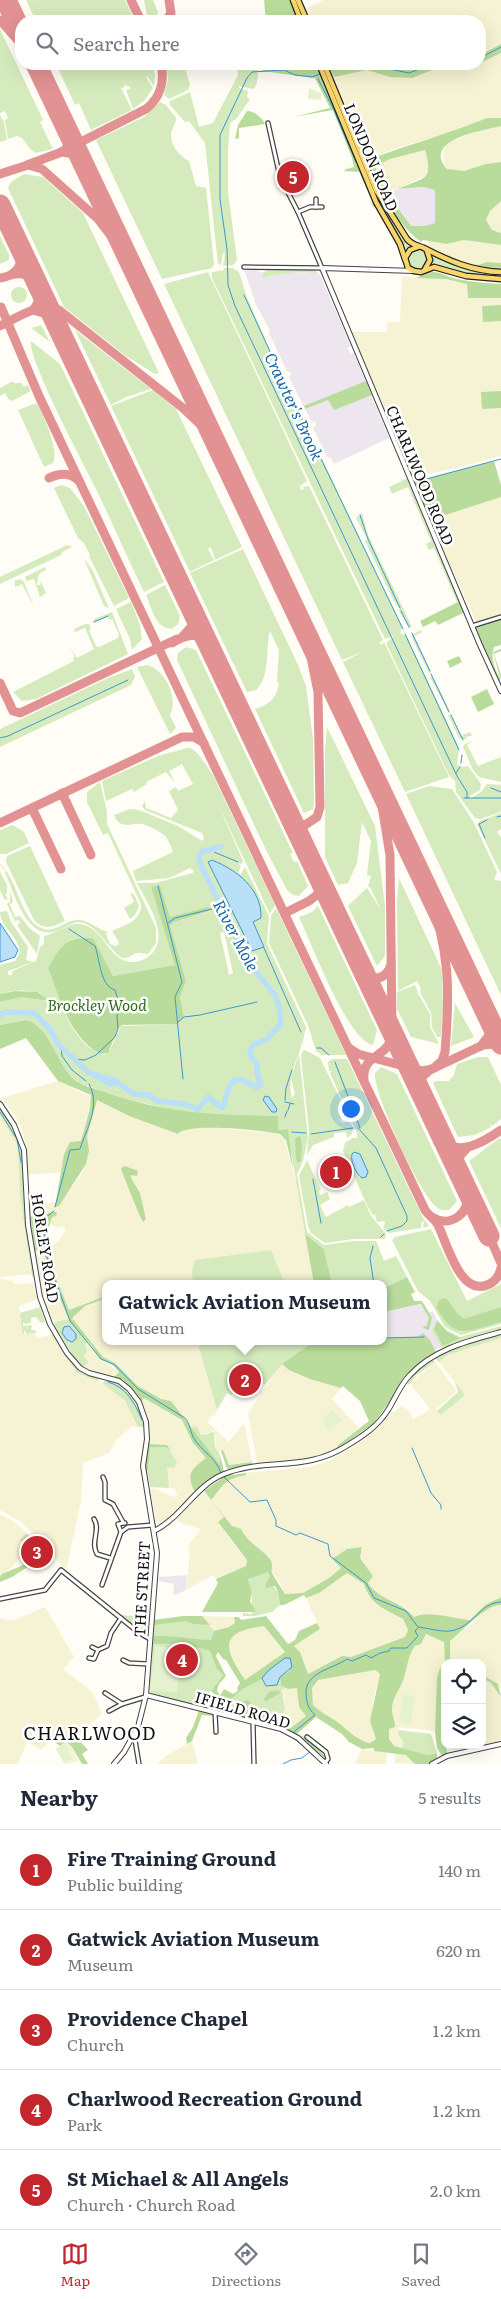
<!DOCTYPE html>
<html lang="en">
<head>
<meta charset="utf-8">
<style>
  body { margin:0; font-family:Literata,serif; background:#f2f2f3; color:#1f2937 }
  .controls { position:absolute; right:15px; bottom:15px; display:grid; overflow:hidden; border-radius:10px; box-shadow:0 5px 20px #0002 }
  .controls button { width:45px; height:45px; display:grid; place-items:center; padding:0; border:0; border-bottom:1px solid #e0e1e3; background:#fff; color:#1f2937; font:25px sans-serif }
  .you { position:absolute; left:350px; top:1108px; width:18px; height:18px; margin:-12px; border:4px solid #fff; border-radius:50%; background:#1a73e8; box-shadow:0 0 0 8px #1a73e833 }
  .badge { display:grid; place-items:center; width:32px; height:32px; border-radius:50%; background:#c4262e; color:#fff; font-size:16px; font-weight:700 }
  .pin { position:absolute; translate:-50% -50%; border:2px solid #fff; box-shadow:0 1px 5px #0006 }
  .popup { position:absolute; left:102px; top:1280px; width:285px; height:65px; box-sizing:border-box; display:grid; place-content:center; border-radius:10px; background:#fff; filter:drop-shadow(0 1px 4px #0005); font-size:16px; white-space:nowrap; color:#747a83 }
  .popup b { font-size:19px; color:#1f2937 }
  .popup::after { content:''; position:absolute; left:50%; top:100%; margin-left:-10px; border:10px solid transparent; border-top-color:#fff }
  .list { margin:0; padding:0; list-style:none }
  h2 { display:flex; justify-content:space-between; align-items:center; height:65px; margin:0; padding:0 20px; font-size:21px }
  h2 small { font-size:16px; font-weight:400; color:#747a83 }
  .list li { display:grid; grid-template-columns:32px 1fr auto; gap:15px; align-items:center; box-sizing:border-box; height:80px; padding:0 20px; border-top:1px solid #e0e1e3 }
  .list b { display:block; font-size:19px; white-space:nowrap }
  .list p { margin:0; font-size:16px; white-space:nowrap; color:#747a83 }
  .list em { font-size:16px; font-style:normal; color:#747a83 }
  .icon { flex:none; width:28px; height:28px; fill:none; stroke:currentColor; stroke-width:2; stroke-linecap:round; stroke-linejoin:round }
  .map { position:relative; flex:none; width:501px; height:1764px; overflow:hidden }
  .search { position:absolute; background:#fff; box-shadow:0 5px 20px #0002; left:15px; right:15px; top:15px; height:55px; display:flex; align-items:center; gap:12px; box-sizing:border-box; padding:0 18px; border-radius:20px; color:#747a83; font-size:19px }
  .sheet { height:465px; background:#fff }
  nav { display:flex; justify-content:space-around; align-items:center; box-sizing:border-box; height:70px; border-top:1px solid #e0e1e3; background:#fff; font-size:14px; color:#747a83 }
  nav a { display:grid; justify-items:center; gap:2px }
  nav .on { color:#c4262e }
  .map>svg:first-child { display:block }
  .industrial { fill:#eee6ef }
  .farmland { fill:#f6f3d4 }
  .green { fill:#d5ebbd; fill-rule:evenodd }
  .forest { fill:#b9dc9c; fill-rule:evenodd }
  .cemetery { fill:#d9e3c4 }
  .pitch { fill:#e6f2cf }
  .water { fill:#b9e0f7; stroke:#3f96cf }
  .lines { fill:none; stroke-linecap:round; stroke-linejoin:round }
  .stream { stroke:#3f96cf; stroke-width:1 }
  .river { stroke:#b9e0f7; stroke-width:5.5 }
  .taxiway { stroke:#e29292; stroke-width:9 }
  .runway { stroke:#e29292; stroke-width:21 }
  .minor-casing { stroke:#444; stroke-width:5.5 }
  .tertiary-casing { stroke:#444; stroke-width:6 }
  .primary-casing { stroke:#222; stroke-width:7 }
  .minor { stroke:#fff; stroke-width:3 }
  .tertiary { stroke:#fff; stroke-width:4 }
  .primary { stroke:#f9d66b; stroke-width:4.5 }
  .labels { text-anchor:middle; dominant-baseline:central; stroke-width:5; stroke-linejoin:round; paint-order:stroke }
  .street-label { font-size:15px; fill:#111; stroke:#fff }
  .park-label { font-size:15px; font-style:italic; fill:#2f6b1f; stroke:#fff }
  .water-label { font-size:16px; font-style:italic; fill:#1768a6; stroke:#fff }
  .quarter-label { font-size:18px; letter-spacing:1px; fill:#111; stroke:#fff }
</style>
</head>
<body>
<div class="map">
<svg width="501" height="1764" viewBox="0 0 501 1764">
  <rect width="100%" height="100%" fill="#fffdf5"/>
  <!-- industrial -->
  <g class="industrial">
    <path d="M423,187L435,190V223L425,226H411L390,196L393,194V190Z"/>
    <path d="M244,269L256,270L262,273L264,278L287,273L315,272L320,275L351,346L348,348L350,354L354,353L389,438L334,464L331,458L327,457L313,428L316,425L315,421L312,422L305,409L289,377L291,373L287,371L269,333L270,330L256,305Z"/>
    <path d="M424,1304L429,1313L433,1311L437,1320L434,1329L443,1346L435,1350L428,1338H384V1312Z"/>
    <path d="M187,1575L186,1590L175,1595H173L174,1584L159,1581V1577Z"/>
  </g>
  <!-- farmland -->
  <g class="farmland">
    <path d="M324,0H501V44L480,55V21H312L307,8Z"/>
    <path d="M501,53V118H487L453,132L393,149L368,160L334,77L368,70L390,77L412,78L445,65H473Z"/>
    <path d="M382,64H425L405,70Z"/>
    <path d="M501,126V162L486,164L464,171L450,170L445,166L443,153L447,143L477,131Z"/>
    <path d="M425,150L429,168L426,175L398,189H387L384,186L378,176L376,166L390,159Z"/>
    <path d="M501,201V233L492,230L486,220L490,211Z"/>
    <path d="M464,240L501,245V263L487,262L475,266L447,256L427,246L429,241L450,244Z"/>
    <path d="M402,276L446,279L467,284L468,298H501V456L456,468L413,477L351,332H387V322H400Z"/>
    <path d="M501,497V614L476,622L430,520Z"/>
    <path d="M58,1081L129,1116L178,1134L187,1128L207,1127L274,1133L284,1137L296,1182L314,1284H106V1341H328L334,1385L341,1388L332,1399L359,1428L337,1445L335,1451L307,1460L257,1463L248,1413L281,1364L201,1355L217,1410L215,1416L212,1415L207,1422L229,1442L243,1424L245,1426L252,1462L229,1465L223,1451L218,1452L215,1448L216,1439L214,1431L211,1432L212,1434L209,1432L201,1435L197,1426L191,1427L184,1417H178L185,1424L193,1443L206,1458L194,1467L190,1473L191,1483L195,1493L161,1523H156L150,1489H157L168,1495L176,1497L177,1494L174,1488H169L167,1477V1467L174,1468L167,1445L150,1444L148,1418L140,1402L146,1392L115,1363L103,1357L71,1317L54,1322L50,1321L43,1295L35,1251L46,1249L59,1241L66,1229L63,1226L57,1228L50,1223L54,1212L30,1217L29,1206L56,1202L55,1207L58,1204L79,1178L86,1164L89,1151L87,1136L81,1141L69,1144L64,1154L62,1172L28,1175L24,1136L17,1119L2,1098Z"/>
    <path d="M0,1115L18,1146L20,1196L31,1274L0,1277Z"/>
    <path d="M0,1279L13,1281L14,1284L33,1283L37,1299L19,1306L22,1334H35L37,1338L51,1335L77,1373L101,1383L119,1395L130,1409L138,1427H131L116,1440L109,1453L83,1463L81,1501L66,1571L47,1546L20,1521L0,1510Z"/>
    <path d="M501,1338V1597L495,1599L470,1620L431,1615H419L414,1617L406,1608L374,1592L368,1583L373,1576L360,1558L362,1548L332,1559L341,1568L329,1578L303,1593L285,1594L281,1584L272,1572L269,1557L246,1539L241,1529L232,1527L211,1500L224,1517L225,1533L247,1560L246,1566L216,1579L213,1575L186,1590L190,1554L188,1546L201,1529L181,1523L174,1518L203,1492L210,1500L218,1492L221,1485L228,1479L246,1475V1473L309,1467L329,1461L361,1442L376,1430L392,1412H394L402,1406L409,1411L413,1419L426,1412L430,1409L410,1384L435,1362L456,1390L453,1395L436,1409L440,1414L465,1395L439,1362L451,1354Z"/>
    <path d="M88,1342L104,1362L116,1369L119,1372L115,1376L97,1373L83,1367L89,1362L84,1356L85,1344Z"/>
    <path d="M0,1515L13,1521L26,1533L20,1540L29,1549L8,1571L0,1577Z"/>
    <path d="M346,1573L364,1584L367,1594L376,1605L403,1619L408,1630L405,1637L351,1657L342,1656L308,1674L300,1652L294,1646L320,1629L306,1598L319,1593Z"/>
    <path d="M501,1605V1689L498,1684L482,1675V1663H450V1641L472,1624L485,1609L492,1606Z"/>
    <path d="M45,1607L74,1657L63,1669L93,1693L102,1714L72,1740L62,1731L41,1750L27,1742L18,1764H0V1618L12,1621Z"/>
    <path d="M202,1616L234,1617L235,1623L229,1627L214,1631Z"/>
    <path d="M264,1626L285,1652L244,1681L237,1669L228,1647V1642L233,1634L248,1628Z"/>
    <path d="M426,1634L444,1642L445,1653V1664L440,1668L437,1677L435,1731L399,1727L398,1734L403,1742L402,1748L393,1746L389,1739V1729L395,1726L396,1720L391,1711L394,1694L401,1685L406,1672L407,1658L415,1646L421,1644Z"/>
    <path d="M374,1670L380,1674L373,1699L376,1739L371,1743L361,1741L339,1723L321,1712L313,1705L312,1688L318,1680Z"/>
    <path d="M482,1678L491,1683L501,1697V1741L482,1745Z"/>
    <path d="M297,1688L307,1716L291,1728L279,1725L283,1719L285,1700L282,1689Z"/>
    <path d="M192,1741L198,1764H157L166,1756Z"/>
    <path d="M67,1742L72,1747L79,1761L65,1764L56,1749Z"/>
    <path d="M447,1745H482L447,1754Z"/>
    <path d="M362,1749L387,1753L386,1764H355Z"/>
    <path d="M395,1753L407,1755L415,1764L395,1763Z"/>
  </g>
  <!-- green -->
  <g class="green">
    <path d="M26,0H125L135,21H36Z"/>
    <path d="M144,0H153L158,12L156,20L148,21Z"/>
    <path d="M0,29L43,120L40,122L53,149L36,153L31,150L22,138L17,136L8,139L5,120L8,118L5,111L0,113Z"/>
    <path d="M56,64H153L155,75L154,86L147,76L146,77L153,88L145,100L133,109L126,90L130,89V87L125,85L124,87L121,88L132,110L91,130L79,103L75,105Z"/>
    <path d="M166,64H184L190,85L188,90L169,99L164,95L168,80Z"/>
    <path d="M237,64H255C260,70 258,82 254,89L239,86V88L248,91L247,97L250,99L237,118L230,123L228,150V192L237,260L233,265L223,266L225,253H223L221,265L218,264L205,143L189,121L185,122L169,104L170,101L190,92L199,127L213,123L238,75Z"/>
    <path d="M160,102L166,105L176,118C176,124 172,128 171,134C170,145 180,157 189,161L196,186L206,188L214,264L212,268L162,279L96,140L144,117Z"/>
    <path d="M0,115L4,122L7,140L0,142Z"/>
    <path d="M24,174L43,177L83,213L159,373L155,374L126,356L64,307L8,188L11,182Z"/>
    <path d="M374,191L391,219L411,245L406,251Z"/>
    <path d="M0,236L9,255V260L0,264Z"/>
    <circle cx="418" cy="259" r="10"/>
    <path d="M433,255L456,266L478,271V275L432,266Z"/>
    <path d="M224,268H233L239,272L246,295L274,360L277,362L309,430V433H310L402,627L400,633L407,637L459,747L457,764L462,767L468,766L481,784L480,790L470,796V799L482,791L487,784L501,785V812L480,819L475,818L456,792L455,781L449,775L386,643L394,636L385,639L212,278V272L224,270Z"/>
    <path d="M269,269L314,270L320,275C309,268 277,275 263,278L262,273Z"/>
    <path d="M208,272L307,481L300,486L301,490H304L303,487L309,486L383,640L379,643L382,645L384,642L449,777L405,792L343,662L362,652L342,660L164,284Z"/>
    <circle cx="19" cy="295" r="8"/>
    <path d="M41,325L50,342L31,328Z"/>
    <path d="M75,330L151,389L126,397L111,405Z"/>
    <path d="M31,341L60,364L164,582L144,592C127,557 112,522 95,487C84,464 27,358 31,341Z"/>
    <path d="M13,381L14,383H21L24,387L28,385L31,391L12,401L9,400L5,393L0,396V388Z"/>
    <path d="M153,390L176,409L242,547L215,560L211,547L208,549L214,560L190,572L111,406Z"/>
    <path d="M37,403C43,416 60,450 53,463L44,467L18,410Z"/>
    <path d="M408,478L460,601L457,602L434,548L429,550L426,544L431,541L408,487L392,494L389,487Z"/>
    <path d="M61,485L70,488L84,506L129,598L114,606L89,556L90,555L84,543L78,538L54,488Z"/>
    <path d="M362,513L368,535L412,627L409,628L399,611L400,609L394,601L365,541L367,539L356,518Z"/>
    <path d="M67,545L72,547L62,552L61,555L0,584V577Z"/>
    <path d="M243,549L298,665L306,686L313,739L314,804L313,809L304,813L255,709C269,706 278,696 279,682H277L279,650L270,631C265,649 271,676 256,690L247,692L190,573Z"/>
    <path d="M84,559L92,569L109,608L104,606Z"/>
    <path d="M45,567L46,570C36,575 39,576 37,585H40L41,582L46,593L40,597L34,579L27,581L29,587L25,577Z"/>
    <path d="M20,579L24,582L34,607L22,584L15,587V581Z"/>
    <path d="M165,585L180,616L178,624L172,629C154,628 152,607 146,595Z"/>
    <path d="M131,602L140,625L142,639L132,650L130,639L116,609Z"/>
    <path d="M112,612L128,654L36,699L22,701L13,692L74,661L73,658L75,657L70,647L77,658L94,649L85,628L75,632L74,629L85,624H89L91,628L89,630L96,646L99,647L118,638L119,634L112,619L109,620L108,617L93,623L94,619Z"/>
    <path d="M420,630L422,632L414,636L431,672L429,673L411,636Z"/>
    <path d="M186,647L196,650L293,853L290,854L294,862L297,861L308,886L299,896L293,895L287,890L266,850L177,660L178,653Z"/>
    <path d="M147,665C165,669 179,699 170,715L176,728L170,734L137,667Z"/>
    <path d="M132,669L135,677L131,685L0,747V729L108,678Z"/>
    <path d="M431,673L449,709V713L430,677L432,676Z"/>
    <path d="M450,714L461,736L470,732L472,736H468L464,740L459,738L448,715Z"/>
    <path d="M327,727L375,826L385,906V956L377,966L348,906L367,888L381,910L370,887H368L371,876L367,875L371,841L362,822L357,863L348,883L338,885L325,857V750Z"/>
    <path d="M473,741L467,745L478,766L501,757V782L479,777L473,770L463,747L465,744Z"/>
    <path d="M187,748H191L199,755L213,775L275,905L270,914L216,800L243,861L242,864L238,863L241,866L238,873L241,874L245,867L269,916L267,944L306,1027L302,1045L300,1044L301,1047C295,1066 287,1078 292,1098L295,1094L291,1078L299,1054L308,1138L303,1161L297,1174L307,1232L324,1245L354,1241H376L384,1261L396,1256L407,1277L384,1288V1284H332L324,1249L305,1234L287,1129L278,1130L216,1116L180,1112L127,1099L79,1083L68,1074L38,1026L26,1020L0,1025V1002L21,997L48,1001C32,988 19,989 0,994V965L15,961L20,952C18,936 0,926 0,912L7,911L11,922L28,947L26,960L33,962L8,971V975H12V971L36,961L40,947L44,944V936C56,934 69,922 80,924C106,928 108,964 135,962C142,961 150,957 154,951C168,931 146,901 137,883H155L193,873L194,871L190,868L169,878L136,881L133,871L173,852C171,847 169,841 166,837C163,833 148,825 142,824C133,822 120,831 114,815L130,809L139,810L178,826L202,841L204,838L202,833L145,810L142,806L145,801L146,808L171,818L178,810L169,791L176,787L178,791L193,784L182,764L169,771L175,783L166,772L146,782L147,784L134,792L132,789L106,801L102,781L158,756ZM160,885L170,917L207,907L209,912L174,922L170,925L186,981L180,997L184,1017L176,1024L121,1026L110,1050L104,1055L101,1054C69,1041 60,998 48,968C61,945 65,937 93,938L113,976L176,965L152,889ZM224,932L233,973L229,975L220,933Z"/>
    <path d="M100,782L107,811V824L156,928V943L148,954C145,954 141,952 137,953C132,954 128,959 123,958C115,957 100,929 84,923C75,920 67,926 59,930C27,944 15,894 5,873L6,871L0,865V864C18,878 21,924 44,929C56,932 65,921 76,920C87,918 98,930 108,932L106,934L110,944L115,946L118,945L119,942L112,931C125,925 142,921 141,904L108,833L103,835L87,802V792Z"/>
    <path d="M429,786L452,789L474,823L497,872L494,880L501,881V995L406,794Z"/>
    <path d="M501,813V829L497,832L501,837V874L477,824L480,821Z"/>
    <path d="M13,825L24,832L29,843L6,854H0V830Z"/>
    <path d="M30,846L65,921C53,927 44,931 34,920L6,862L7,856Z"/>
    <path d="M0,872L7,885V893L5,894L8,899L5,900L0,890Z"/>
    <path d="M399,878L442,970L443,1012L441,1037H437L432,1027L431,1013L420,992L421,989L417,981L398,991L397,900Z"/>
    <path d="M10,891L13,901L10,905L15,917L20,916L29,928L40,936L37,954L17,925L20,923L19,920L15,921L7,904L10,902Z"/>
    <path d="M130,893L134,894L139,906L135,915L130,919L124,908L134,902Z"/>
    <path d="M318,906L377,1030L373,1045C347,1040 311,942 299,917L312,912Z"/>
    <path d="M276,908L346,1055H322L316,1051L308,1025L269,943L271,916Z"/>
    <path d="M415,985L418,992L417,994L419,995L430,1014V1027L439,1044L411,1037L397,1009V992Z"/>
    <path d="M455,1003L474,1037L451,1046Z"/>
    <path d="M305,1050L320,1058L343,1105L342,1108L338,1110L342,1117L340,1119L342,1123L350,1121L353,1129L352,1134L347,1138L346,1132L334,1133V1137L313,1145L307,1155L309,1130L301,1057L302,1052Z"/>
    <path d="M478,1057H488L501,1085V1119L492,1126L489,1123L491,1127L475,1135L458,1137L433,1083L436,1081H449L454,1075L457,1064Z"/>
    <path d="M332,1059H347L423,1218L429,1226L423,1228L424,1222L422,1221L421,1228L389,1233L383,1228L385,1223L384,1221L377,1222L375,1214L373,1215C362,1198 353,1171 343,1151L345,1143L352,1138H357V1133L330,1073L332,1071H329L328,1062Z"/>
    <path d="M381,1067L397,1074L457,1201L449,1210C445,1210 442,1211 438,1208C421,1198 373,1093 375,1073Z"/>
    <path d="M0,1105L10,1120L22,1148L25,1205L34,1276L32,1277L20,1196L18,1146L0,1115Z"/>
    <path d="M501,1137L499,1139H501V1228L469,1161Z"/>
    <path d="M307,1160L321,1190L319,1191L320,1195L327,1192L330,1199L320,1205L326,1217L348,1205L349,1207L364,1200L371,1216L386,1234L385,1239H353L325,1243L311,1233L308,1226L299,1176Z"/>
    <path d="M431,1229L467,1301L501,1284V1324L461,1335L445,1327L430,1301L418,1291L392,1240L395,1237Z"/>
    <path d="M271,1250L285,1284H195C190,1275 192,1269 195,1260Z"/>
    <path d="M40,1307L45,1322L41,1323L36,1317L31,1318V1323L25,1324L23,1322V1326L32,1325L31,1330H34L37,1333L27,1334L24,1330V1334H22L20,1313Z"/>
    <path d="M436,1317L434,1329L460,1338L444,1328L460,1337L501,1326V1330L442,1348L432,1331Z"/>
    <path d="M68,1319L88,1342L85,1344L87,1352L84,1356L89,1362L83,1367L75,1359L55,1327L54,1322Z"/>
    <path d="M51,1335H53C61,1347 71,1366 84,1372C90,1376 97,1375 100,1382L77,1373Z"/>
    <path d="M501,1335V1338L448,1355L439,1362L434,1357L460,1346Z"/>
    <path d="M197,1341H310L311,1344L282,1364L265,1385L253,1378L245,1379L231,1395L227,1393L217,1410Z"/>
    <path d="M432,1359L435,1362L417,1375L409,1385L407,1383L417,1370Z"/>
    <path d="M109,1379C130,1387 141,1405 145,1427H138L125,1401L102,1383Z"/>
    <path d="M455,1382L465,1395L441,1415L437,1411L458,1392Z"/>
    <path d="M197,1426L201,1435L214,1432L215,1447L220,1455V1466L191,1427Z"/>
    <path d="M150,1447H167L177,1462L174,1468L167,1467L169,1488L150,1487L147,1470Z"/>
    <path d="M263,1572H268L270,1576L268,1582L278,1591L280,1605L272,1612L256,1616H243V1613L252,1614V1595L248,1579Z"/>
    <path d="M118,1615L149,1617L148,1635L146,1637Z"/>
    <path d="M184,1616H202L214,1631C207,1652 213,1658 223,1675L211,1691L194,1705L151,1693L149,1689L154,1620Z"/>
    <path d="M280,1677L281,1685L287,1688L282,1689L285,1709L279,1725L276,1724L278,1721L263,1711L260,1719L250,1718L251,1714L247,1712L251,1703L243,1712L229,1710L227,1713L217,1710L243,1689L262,1678L263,1681H279Z"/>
    <path d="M399,1730L431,1734L437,1753L428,1755L402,1748L403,1742L398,1734Z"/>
  </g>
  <!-- forest -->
  <g class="forest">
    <path d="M264,0H291L299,21H266Z"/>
    <path d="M501,44V53L480,63V55Z"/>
    <path d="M263,64H317L377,208L372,206L373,203L359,172L344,171L346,169L354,167L352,158L333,110L293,117L330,108L315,78L262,71Z"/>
    <path d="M328,64L332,66L340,64H382L405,70L425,64H448L412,78L390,77L367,70L334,77Z"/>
    <path d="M247,111C253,110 263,118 265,124L239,128V138L235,139L238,125Z"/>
    <path d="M487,118H501V126C485,130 421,139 447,169L464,171L486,164L501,162V201L490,211L486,220L492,230L501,233V245L464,240L447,244L423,240L421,242C394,221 380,192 368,160C407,145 448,134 487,118ZM425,150C434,182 424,177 398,189L423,187L435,190V223L425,226H411L390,197L393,194V190C382,188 377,177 376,166L390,159Z"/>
    <path d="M487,262L501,263V268L475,266Z"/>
    <path d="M430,272C439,271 448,277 457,279C471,282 486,283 501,284V298H468L467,284L446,279L416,278Z"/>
    <path d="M501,305V321L483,322L482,306Z"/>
    <path d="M366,381L372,395L334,410L328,400L305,409L304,406Z"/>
    <path d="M501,391V408L482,409L481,392Z"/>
    <path d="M494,461L501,485V497L430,520L415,482Z"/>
    <path d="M460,601L465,612L438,625L435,621L423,627L420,621Z"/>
    <path d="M501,618V645L494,647C490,656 495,671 500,678L493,652L501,649V651L494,654L501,675L500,682L475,629L480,624Z"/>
    <path d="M459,656L462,662L450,668L447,661Z"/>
    <path d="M487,689L494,704L478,712L471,697Z"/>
    <path d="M160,885L170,917L207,907L212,909L207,912L174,922L170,925L186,981L180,997L184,1017L177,1024L122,1025L118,1029L108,1053L100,1054C69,1036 60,999 48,968C61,945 65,937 93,938L113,976L175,965L151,887Z"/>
    <path d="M15,991L37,992L49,1001L21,997L0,1002V994Z"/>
    <path d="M26,1020C49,1024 57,1067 76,1081C85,1087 98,1089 108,1093C169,1114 215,1115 278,1116V1130L288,1129L293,1169L286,1140L280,1134C264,1130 186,1122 178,1134L129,1116L97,1100L87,1136L89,1151L86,1164L59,1206L55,1207L64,1154L70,1142L81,1141L90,1109L91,1095L58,1081L26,1038L0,1049V1025Z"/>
    <path d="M300,1136L302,1145L301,1161L298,1163L296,1159L295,1138Z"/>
    <path d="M125,1166L138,1171L137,1176L131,1175V1178L140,1193L146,1219L143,1222C140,1217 122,1173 121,1168Z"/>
    <path d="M54,1212H57L56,1216L52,1217L44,1243L53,1263L55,1276L69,1310L106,1296V1298L85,1306L72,1318L103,1357L115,1363L138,1386L161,1399L171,1401L220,1465V1455L224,1471L195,1493C186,1473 190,1470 206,1458L193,1443L182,1420L144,1398L140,1402L129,1386L122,1379L113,1378L119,1372L113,1365L100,1359L91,1345L70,1322L53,1282L43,1250L35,1251L30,1217Z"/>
    <path d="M305,1234L324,1249L332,1284H314Z"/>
    <path d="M407,1277L415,1292L411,1294L414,1301H422L432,1318L429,1330L423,1328L424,1326L426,1327L429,1318L421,1304L384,1312V1288Z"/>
    <path d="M446,1298L457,1313L464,1319L501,1307V1322C467,1331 456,1342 436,1307L439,1300Z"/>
    <path d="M437,1320L447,1331L460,1338L443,1346L434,1329Z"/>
    <path d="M423,1333L430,1340L436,1352L412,1371L374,1423L335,1451L338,1445L369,1421L360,1401L343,1386L341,1388L310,1379L289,1370L282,1364L315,1341H384V1338L418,1337Z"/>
    <path d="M149,1441L150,1444L167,1445L171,1451L166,1447H150L148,1470H146L145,1463Z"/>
    <path d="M223,1450L229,1465L252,1462V1465L227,1469L221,1451Z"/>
    <path d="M246,1473V1475C221,1481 226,1483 211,1500L232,1526L241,1529C249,1544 259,1547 269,1558C274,1563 271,1568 272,1573C274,1577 282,1589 285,1594L303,1593L329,1578L341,1568L332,1559L347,1549L362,1547L360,1558L373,1576L368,1583C380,1601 400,1600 414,1617C429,1610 453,1619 470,1620L485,1605L501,1597V1605C486,1604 463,1631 450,1641V1663H445L444,1642L426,1634L421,1644L415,1646C406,1659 408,1669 402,1683C398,1692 393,1697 392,1708C391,1715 396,1719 395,1727L389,1729V1739L394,1746L428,1755L437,1753V1759L428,1764H415L406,1755L374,1751V1748L362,1749L349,1742L342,1734L316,1717L297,1734L308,1739L327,1758L326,1759L300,1738L278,1727L279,1725L291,1728L306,1716L299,1707L297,1688L288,1689L281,1685L280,1677L290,1670L278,1665L269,1670L264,1678L243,1689L225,1704L211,1691L223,1675L217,1669L210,1651C191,1644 173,1643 152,1644L153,1636C173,1635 191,1640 211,1640L214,1631L229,1627L235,1623L234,1617H239L241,1620L266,1616L288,1644L295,1640L299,1631L317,1623L320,1629L294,1646L300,1652L308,1674L342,1656L351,1657L405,1637L408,1630L403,1619C385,1609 370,1605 364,1584L347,1573L319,1593L306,1598L304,1595L284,1605H280L278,1591L275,1586L267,1588L265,1585L270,1576L268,1572L248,1579L252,1593L250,1601L256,1612H202L218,1583L216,1579L246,1566L247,1560L218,1522L224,1517L204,1491L225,1476ZM264,1626L285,1652L245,1680C223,1647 219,1632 264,1626ZM218,1652L223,1659L226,1660L240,1683L237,1688L238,1691L233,1694L224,1689L220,1696L217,1690L219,1684L226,1676L216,1656ZM375,1670L380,1674L370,1721L376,1739L370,1743C357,1740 350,1732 340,1724C331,1717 321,1713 313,1705L312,1688L318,1680Z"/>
    <path d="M28,1563L29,1566L12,1577L0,1582V1577L2,1574Z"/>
    <path d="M184,1616H202L210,1625L194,1624L185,1621L153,1625L154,1620Z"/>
    <path d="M445,1664L443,1725L445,1727L447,1754L442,1756L437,1748L435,1731L437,1677L440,1668Z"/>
    <path d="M482,1675L498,1684L501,1697L491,1683L482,1678Z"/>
    <path d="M279,1690L280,1693L265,1702L264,1699L269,1692Z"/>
    <path d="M248,1700L251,1703V1709H248L251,1714L249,1719L227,1714L229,1710L234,1709L242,1712L243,1701Z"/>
    <path d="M199,1710L213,1713V1716L202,1715L192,1741L187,1744L186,1738L193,1727Z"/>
    <path d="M263,1711L278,1719L275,1726L251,1721L253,1717L260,1719Z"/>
    <path d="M62,1731L72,1740L77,1738L88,1750L82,1754L88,1764H82L72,1747L67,1742L60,1746L52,1740Z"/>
  </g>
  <!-- cemetery -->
  <g class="cemetery">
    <path d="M295,163L302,186L293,188L290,191L284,180L279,165Z"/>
    <path d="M26,1533L43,1549L42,1550L35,1544L32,1549H29L20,1540Z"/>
  </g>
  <!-- pitch -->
  <g class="pitch">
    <path d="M309,88L321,93V100L308,99Z"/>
    <path d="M332,1409L342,1420L328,1430L322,1420Z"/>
    <path d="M155,1646L182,1649L177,1693L150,1690Z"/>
    <path d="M403,1694L415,1696L411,1724L399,1722Z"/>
    <path d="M64,1743L73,1759L64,1763L56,1749Z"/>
  </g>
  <!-- water -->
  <g class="water">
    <path d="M212,860C237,870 262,889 261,918L253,922L264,947L252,951L208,862Z"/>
    <path d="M0,923L18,950L15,957L0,962Z"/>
    <path d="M265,1096L269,1097L277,1109L276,1112H272L263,1100Z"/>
    <path d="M354,1152L360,1154L368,1172L366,1177L362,1178C356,1174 350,1161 352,1154Z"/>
    <path d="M69,1326L76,1334V1339L72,1342L67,1340L62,1333L64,1327Z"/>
    <path d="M285,1658H290L292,1667L280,1677L277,1685L266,1686L262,1678L269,1670Z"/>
  </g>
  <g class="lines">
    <!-- stream -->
    <g class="stream">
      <path d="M480,58L501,47"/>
      <path d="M331,68L366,64L409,73L433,64"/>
      <path d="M320,74L312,77L295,75L284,70L252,72L247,78L220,135V199L227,249L228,285L235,306L457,776L467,792V798"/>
      <path d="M318,79L332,106L356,162"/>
      <path d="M358,166L367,187"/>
      <path d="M244,295L274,360"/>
      <path d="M276,363L307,430"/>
      <path d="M309,434L403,629"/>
      <path d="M415,482L501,459"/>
      <path d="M360,515L368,539L400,608"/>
      <path d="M401,611L409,627"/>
      <path d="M94,622L108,616"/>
      <path d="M412,633L430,671"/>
      <path d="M405,634L459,750"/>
      <path d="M431,674L449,712"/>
      <path d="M451,715L463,740"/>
      <path d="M0,738L8,736L128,680"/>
      <path d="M461,763L462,755"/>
      <path d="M456,773L460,767"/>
      <path d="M491,788L501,792"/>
      <path d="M464,798H501"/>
      <path d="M497,817L501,816"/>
      <path d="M485,838L479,824L487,820"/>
      <path d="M214,852L238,862"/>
      <path d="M158,886L182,982L175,997L183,1079"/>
      <path d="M168,923L175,918L212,909"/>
      <path d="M69,929L95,946C100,960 100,986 115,990L120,1006L117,1016L118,1029L115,1037L96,1055L85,1060L73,1059"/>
      <path d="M264,948L301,1032"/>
      <path d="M177,1023L184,1017L200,1015L257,1002"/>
      <path d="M61,1047L62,1056L72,1070L86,1081"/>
      <path d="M317,1048H321L329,1055"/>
      <path d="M335,1062L360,1128"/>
      <path d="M257,1087H258"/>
      <path d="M285,1100L286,1088L292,1070"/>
      <path d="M285,1102L294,1104"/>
      <path d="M288,1110L290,1104"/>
      <path d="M0,1112L17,1139L21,1162"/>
      <path d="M285,1117L287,1111"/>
      <path d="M358,1128L376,1148L407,1216V1221L402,1226L387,1231"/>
      <path d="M292,1132L306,1133"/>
      <path d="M311,1134L353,1128"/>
      <path d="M313,1179L321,1223"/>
      <path d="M55,1207L70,1150L80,1149C87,1127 101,1106 89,1084"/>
      <path d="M54,1211L45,1218L46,1228L43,1246L70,1321L101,1359L115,1365L138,1389L185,1418C190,1424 190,1430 193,1437C201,1451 216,1457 221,1473"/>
      <path d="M381,1237L384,1234"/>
      <path d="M373,1246L370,1258L374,1284"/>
      <path d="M384,1338L424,1337"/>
      <path d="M359,1341H366"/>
      <path d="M108,1382C126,1387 135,1403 142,1420"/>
      <path d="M412,1448L431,1493L441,1505V1509"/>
      <path d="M224,1477L250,1502L267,1500L276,1520V1526L296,1535L300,1533L328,1544L330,1556L366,1583L374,1598L406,1611L418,1627C428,1628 440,1632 450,1631C473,1628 480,1602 501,1602"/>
      <path d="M305,1747L292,1737L295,1731L315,1715C308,1708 307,1704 306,1695C304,1672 333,1669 347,1659L352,1661L366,1655L371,1658L380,1653L389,1651L391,1648H407L418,1636L415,1631L418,1628"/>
      <path d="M283,1764L291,1760L302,1758L311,1751"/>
    </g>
    <!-- river -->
    <g class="river">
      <path d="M0,1015L6,1012L34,1013L50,1029L58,1044L89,1073L114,1080L134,1094L149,1095L157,1101L184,1104L198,1109L208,1097L222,1108C228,1101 225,1078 241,1080C246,1081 251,1085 256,1087L261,1085L257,1074V1064L251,1057L250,1051L253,1045L267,1039L281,1024L279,1006L275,995L248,962L200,863L199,858L201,852L221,847"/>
      <path d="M96,1076L110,1084L118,1082"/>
    </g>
    <!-- taxiway -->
    <g class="taxiway">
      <path d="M131,0L141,21"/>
      <path d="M0,20L21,44"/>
      <path d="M166,21L171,13L169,0"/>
      <path d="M34,64L51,93"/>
      <path d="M66,149L70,141L68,130"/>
      <path d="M62,152L75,154L83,162"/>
      <path d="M27,165L59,153L146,109C160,98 165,82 161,64"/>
      <path d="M0,174L28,165L42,169L98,219L115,241L137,276"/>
      <path d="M11,275C33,268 49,292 33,310"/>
      <path d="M0,278C17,276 26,262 19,246"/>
      <path d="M1,307L39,396L425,1210C429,1216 435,1219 438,1225C447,1243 460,1296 487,1285C495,1282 499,1277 501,1268"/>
      <path d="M36,311L47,314L56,323"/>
      <path d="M0,326C17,318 40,301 59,310L183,408L204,428L221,453"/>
      <path d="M49,478C60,473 70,472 79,481"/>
      <path d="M183,636L192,626L194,615"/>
      <path d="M172,643C185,635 197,631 208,643"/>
      <path d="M0,683L13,711L20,713L177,639"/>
      <path d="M277,789L285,817L289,823L305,825L317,817L320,807L318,692L309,647L293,604"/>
      <path d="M62,793L91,855"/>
      <path d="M32,808L61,869"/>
      <path d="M0,823L182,737H194L204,743"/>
      <path d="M427,889C450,948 450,990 445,1052L442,1061L434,1068"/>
      <path d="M285,913L309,901L318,894L319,884L314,868"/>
      <path d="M349,942C354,955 356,983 377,978C385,977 389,971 391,965"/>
      <path d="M481,1046L490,1034L489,1020"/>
      <path d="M349,1048L358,1054L423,1071L432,1069L483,1045L494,1044L501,1049"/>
      <path d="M364,1079C361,1053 391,1059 392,1032L390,855L382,806L365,758"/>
      <path d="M421,1092V1078L430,1070"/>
      <path d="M442,1138C457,1159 485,1141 501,1130"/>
      <path d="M458,1173L459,1157L468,1147"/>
      <path d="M432,1217C451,1229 471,1212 468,1192"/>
      <path d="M489,1236L501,1263"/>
    </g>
    <!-- runway -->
    <g class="runway">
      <path d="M6,0L21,32"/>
      <path d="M36,64L501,1044"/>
      <path d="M0,205L489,1236"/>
    </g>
    <!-- minor casing -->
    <g class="minor-casing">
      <g id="minor">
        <path d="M316,199V207"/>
        <path d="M298,212L310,207H322"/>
        <path d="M244,267L322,268L298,212L280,177L268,123"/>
        <path d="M472,626L501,617"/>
        <path d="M103,1477L105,1482V1500L113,1504L123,1522"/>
        <path d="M94,1519C101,1530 90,1542 97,1554L110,1558"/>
        <path d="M121,1532L118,1524L125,1523"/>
        <path d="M102,1585L121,1532L128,1527L153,1525"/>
        <path d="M0,1599L45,1590L61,1570L138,1632L150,1639"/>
        <path d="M92,1647L98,1650"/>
        <path d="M89,1658L94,1659L98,1650L107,1646L111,1633L121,1618"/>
        <path d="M123,1660L129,1663L148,1664"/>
        <path d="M105,1693L122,1704L145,1697"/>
        <path d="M109,1711L122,1704"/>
        <path d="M215,1712L216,1732"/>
        <path d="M253,1723L254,1764"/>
        <path d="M133,1736L135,1740L139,1764"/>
        <path d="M307,1737L326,1752L328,1759L325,1763"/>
      </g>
    </g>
    <!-- tertiary casing -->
    <g class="tertiary-casing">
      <g id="tertiary">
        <path d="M414,271L322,268L480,645L501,691"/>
        <path d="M0,1104L14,1125L24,1150L28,1225L40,1297L50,1324L67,1353L80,1368L89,1373L119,1381L129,1389L139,1402L146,1422L147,1439L143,1466L157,1553L146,1695L138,1727L124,1752L114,1764"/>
        <path d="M154,1531C181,1518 196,1485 224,1474C267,1457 305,1473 348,1445C363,1436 378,1426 388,1410C395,1399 400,1385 410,1375C434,1349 468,1341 501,1332"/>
        <path d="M146,1695L281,1729L298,1738L326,1764"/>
        <path d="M432,1764L447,1756L501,1744"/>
      </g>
    </g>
    <!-- primary casing -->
    <g class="primary-casing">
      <g id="primary">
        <path d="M293,0L301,21"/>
        <path d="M298,0L307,21"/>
        <path d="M319,64L376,202L400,244L405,259"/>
        <path d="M324,64L376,190L407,239C412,245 417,245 424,248C449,261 472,271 501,272"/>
        <path d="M418,247L410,250L405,258L408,268L414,271L421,272L434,267L466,276L501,279"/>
        <path d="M425,269L430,260L427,251"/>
      </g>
    </g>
    <!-- minor -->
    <use href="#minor" class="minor"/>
    <!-- tertiary -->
    <use href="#tertiary" class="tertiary"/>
    <!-- primary -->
    <use href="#primary" class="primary"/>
  </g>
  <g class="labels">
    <!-- street labels -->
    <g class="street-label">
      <text transform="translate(372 157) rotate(67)">LONDON ROAD</text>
      <text transform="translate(421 475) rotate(67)">CHARLWOOD ROAD</text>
      <text transform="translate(46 1248) rotate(81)">HORLEY ROAD</text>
      <text transform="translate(141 1589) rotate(-87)">THE STREET</text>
      <text transform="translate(243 1709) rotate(16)">IFIELD ROAD</text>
    </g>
    <!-- park labels -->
    <g class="park-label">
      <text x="97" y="1004">Brockley Wood</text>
    </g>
    <!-- water labels -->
    <g class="water-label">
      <text transform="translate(295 406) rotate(65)">Crawter's Brook</text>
      <text transform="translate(237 935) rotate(62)">River Mole</text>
    </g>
    <!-- quarter labels -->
    <g class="quarter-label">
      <text x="90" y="1732">CHARLWOOD</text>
    </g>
  </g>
</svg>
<div class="controls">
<button><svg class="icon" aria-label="locate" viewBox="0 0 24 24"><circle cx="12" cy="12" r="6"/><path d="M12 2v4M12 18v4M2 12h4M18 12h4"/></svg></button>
<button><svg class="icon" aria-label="layers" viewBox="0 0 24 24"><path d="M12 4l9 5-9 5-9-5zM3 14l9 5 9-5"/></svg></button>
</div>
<div class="you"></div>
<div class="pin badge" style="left:336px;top:1172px">1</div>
<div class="pin badge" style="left:245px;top:1380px">2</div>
<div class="popup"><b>Gatwick Aviation Museum</b>Museum</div>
<div class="pin badge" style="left:37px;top:1552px">3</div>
<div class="pin badge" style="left:182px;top:1660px">4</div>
<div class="pin badge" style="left:293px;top:177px">5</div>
<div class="search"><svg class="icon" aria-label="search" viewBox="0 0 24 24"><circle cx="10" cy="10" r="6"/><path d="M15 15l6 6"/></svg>Search here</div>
</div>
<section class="sheet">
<h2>Nearby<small>5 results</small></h2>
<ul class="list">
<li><span class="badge">1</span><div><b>Fire Training Ground</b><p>Public building</p></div><em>140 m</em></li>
<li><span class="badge">2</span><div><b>Gatwick Aviation Museum</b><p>Museum</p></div><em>620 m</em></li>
<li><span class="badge">3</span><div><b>Providence Chapel</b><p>Church</p></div><em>1.2 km</em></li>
<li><span class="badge">4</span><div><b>Charlwood Recreation Ground</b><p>Park</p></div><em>1.2 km</em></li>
<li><span class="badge">5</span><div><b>St Michael &amp; All Angels</b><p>Church · Church Road</p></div><em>2.0 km</em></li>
</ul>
</section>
<nav>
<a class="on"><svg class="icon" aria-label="map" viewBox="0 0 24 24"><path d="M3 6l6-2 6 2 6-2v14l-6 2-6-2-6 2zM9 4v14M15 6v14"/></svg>Map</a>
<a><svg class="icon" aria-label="directions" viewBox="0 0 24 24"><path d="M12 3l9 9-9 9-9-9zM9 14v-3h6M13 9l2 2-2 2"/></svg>Directions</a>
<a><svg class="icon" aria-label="saved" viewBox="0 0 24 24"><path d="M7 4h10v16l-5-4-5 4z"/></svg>Saved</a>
</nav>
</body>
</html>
